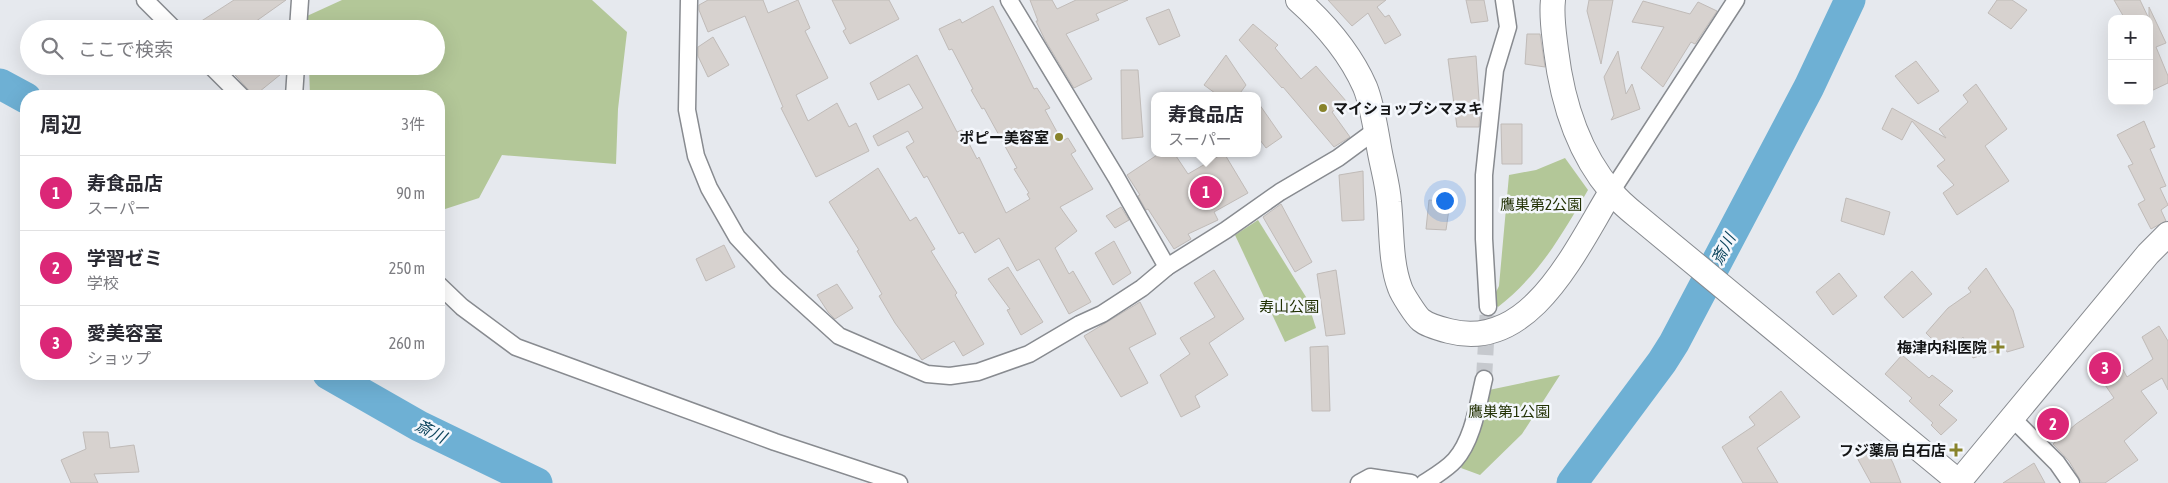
<!DOCTYPE html>
<html lang="ja">
<head>
<meta charset="utf-8">
<style>
  body { margin:0; font-family:"Asap Condensed","Noto Sans JP",sans-serif; background:#f2f2f3; color:#2b2b33 }
  .controls { position:absolute; right:15px; top:15px; display:grid; overflow:hidden; border-radius:10px; box-shadow:0 5px 20px #0002 }
  .controls button { width:45px; height:45px; display:grid; place-items:center; padding:0; border:0; border-bottom:1px solid #e1e1e2; background:#fff; color:#2b2b33; font:25px sans-serif }
  .you { position:absolute; left:1444px; top:200px; width:18px; height:18px; margin:-12px; border:4px solid #fff; border-radius:50%; background:#1a73e8; box-shadow:0 0 0 8px #1a73e833 }
  .badge { display:grid; place-items:center; width:32px; height:32px; border-radius:50%; background:#db2777; color:#fff; font-size:16px; font-weight:700 }
  .pin { position:absolute; translate:-50% -50%; border:2px solid #fff; box-shadow:0 1px 5px #0006 }
  .popup { position:absolute; left:1151px; top:92px; width:110px; height:65px; box-sizing:border-box; display:grid; place-content:center; border-radius:10px; background:#fff; filter:drop-shadow(0 1px 4px #0005); font-size:16px; white-space:nowrap; color:#7c7c81 }
  .popup b { font-size:19px; color:#2b2b33 }
  .popup::after { content:''; position:absolute; left:50%; top:100%; margin-left:-10px; border:10px solid transparent; border-top-color:#fff }
  .list { margin:0; padding:0; list-style:none }
  h2 { display:flex; justify-content:space-between; align-items:center; height:65px; margin:0; padding:0 20px; font-size:21px }
  h2 small { font-size:16px; font-weight:400; color:#7c7c81 }
  .list li { display:grid; grid-template-columns:32px 1fr auto; gap:15px; align-items:center; box-sizing:border-box; height:75px; padding:0 20px; border-top:1px solid #e1e1e2 }
  .list b { display:block; font-size:19px; white-space:nowrap }
  .list p { margin:0; font-size:16px; white-space:nowrap; color:#7c7c81 }
  .list em { font-size:16px; font-style:normal; color:#7c7c81 }
  .icon { flex:none; width:28px; height:28px; fill:none; stroke:currentColor; stroke-width:2; stroke-linecap:round; stroke-linejoin:round }
  .map { position:relative; flex:none; width:2168px; height:483px; overflow:hidden }
  .search { position:absolute; background:#fff; box-shadow:0 5px 20px #0002; left:20px; top:20px; width:425px; height:55px; display:flex; align-items:center; gap:12px; box-sizing:border-box; padding:0 18px; border-radius:28px; color:#7c7c81; font-size:19px }
  .panel { position:absolute; background:#fff; box-shadow:0 5px 20px #0002; left:20px; top:90px; width:425px; height:290px; border-radius:20px }
  .map>svg:first-child { display:block }
  .green { fill:#b3c798 }
  .lines { fill:none; stroke-linecap:round; stroke-linejoin:round }
  .river { stroke:#6eb0d4; stroke-width:31 }
  .building { fill:#d7d2cf; stroke:#c0bbb8 }
  .street-tunnel { stroke:#c6c9ce; stroke-width:16; stroke-dasharray:16 8; stroke-linecap:butt }
  .street-casing { stroke:#888b90; stroke-width:19 }
  .secondary-casing { stroke:#888b90; stroke-width:26 }
  .street { stroke:#fff; stroke-width:16 }
  .secondary { stroke:#fff; stroke-width:24 }
  .poi-dot { fill:#88832b; stroke:#f4f7fc; stroke-width:2 }
  .labels { text-anchor:middle; dominant-baseline:central; stroke-width:5; stroke-linejoin:round; paint-order:stroke }
  .poi-label { font-size:15px; font-weight:bold; fill:#141516; stroke:#f4f7fc; text-anchor:end }
  .park-label { font-size:15px; fill:#233205; stroke:#f4f7fc }
  .water-label { font-size:16px; font-style:italic; fill:#0d455d; stroke:#f4f7fc }
</style>
</head>
<body>
<div class="map">
<svg width="2168" height="483" viewBox="0 0 2168 483">
  <rect width="100%" height="100%" fill="#e6e9ee"/>
  <!-- green -->
  <g class="green">
    <path d="M342,0H592L627,32L618,109L616,164L502,155L479,198L439,211V96H310L309,66H436V29H308L307,16Z"/>
    <path d="M1565,158L1588,190C1561,236 1540,274 1498,307L1492,300L1499,286L1509,175L1536,170Z"/>
    <path d="M1258,220L1306,297L1316,328L1285,342L1235,235Z"/>
    <path d="M1560,375L1522,434L1480,475L1461,468L1483,423L1489,390Z"/>
  </g>
  <g class="lines">
    <!-- river -->
    <g class="river">
      <path d="M0,84L26,98"/>
      <path d="M328,374L419,426L537,483"/>
      <path d="M1572,483L1662,362L1674,343L1809,87L1850,0"/>
    </g>
  </g>
  <!-- building -->
  <g class="building">
    <path d="M234,0H286L245,29H189Z"/>
    <path d="M708,0H763L768,13L798,0L810,28L805,31L828,78L796,95L808,121L837,103L849,127L856,123L869,151L816,177L781,108L783,107L745,16L708,32L699,10V5Z"/>
    <path d="M832,0H889L899,19L850,44L843,31L846,29Z"/>
    <path d="M1030,0H1052L1057,9L1076,0H1128L1096,14L1099,20L1066,34L1092,79L1074,88L1045,40L1036,21H1038Z"/>
    <path d="M1328,0H1386L1377,7L1385,17L1389,15L1401,35L1385,44L1368,13L1352,26Z"/>
    <path d="M1466,0H1484L1488,21L1471,23Z"/>
    <path d="M1589,0H1613L1601,64L1587,11Z"/>
    <path d="M1997,0H2012L2027,10L2011,29L1988,13Z"/>
    <path d="M2114,0H2140L2149,19H2125Z"/>
    <path d="M1643,1L1690,14L1698,2L1717,11L1695,44L1691,42L1663,87L1641,68L1664,27L1632,22Z"/>
    <path d="M993,6L1034,89L1037,88L1050,108L1045,110L1062,141L1068,138L1076,151L1071,154L1093,189L1060,207L1077,231L1055,248L1069,274L1073,271L1091,302L1069,314L1039,259L1017,271L999,238L975,253L963,232L959,234L927,176L924,178L906,147L914,142L908,131L878,146L873,136L923,108L909,84L878,100L870,83L917,55L957,132L962,130L977,159L979,157L1006,213L1030,199L1027,194L1029,193L1014,169L1017,168L984,108L982,109L971,90L973,89L952,49L949,50L939,29L960,19L962,23Z"/>
    <path d="M2149,7L2166,43L2156,47L2168,76V83L2149,92Z"/>
    <path d="M1169,9L1180,36L1159,45L1146,18Z"/>
    <path d="M1253,24L1278,45L1275,48L1301,79L1316,66L1346,101L1332,112L1350,137L1334,147L1283,87L1282,88L1239,40Z"/>
    <path d="M1527,34H1540L1545,67L1525,64Z"/>
    <path d="M713,37L729,65L708,77L698,56V47Z"/>
    <path d="M1618,51L1626,94L1632,84L1640,109L1611,120L1614,115L1604,77Z"/>
    <path d="M1226,55L1246,85L1238,96H1219L1204,85Z"/>
    <path d="M1476,56L1480,113L1479,127H1457L1448,59Z"/>
    <path d="M1916,61L1939,91L1918,104L1895,76Z"/>
    <path d="M227,66H286V70L254,96Z"/>
    <path d="M1121,70H1138L1143,137L1122,139Z"/>
    <path d="M1976,84L2007,129L1985,146L2009,181L1957,215L1943,193L1954,185L1937,166L1945,160L1912,121L1902,140L1882,129L1892,108L1946,138L1939,129L1968,102L1963,95Z"/>
    <path d="M1257,101L1282,137L1266,148L1257,136Z"/>
    <path d="M2144,121L2155,147L2150,149L2166,186L2160,188L2168,205L2161,210L2166,221L2151,229L2138,204L2145,200L2128,166L2133,164L2117,135Z"/>
    <path d="M1501,124H1522V164H1502Z"/>
    <path d="M1160,153H1174L1188,174L1224,153L1248,193L1214,212L1218,220L1188,234L1191,239L1174,249L1148,209L1146,210L1138,196L1140,195L1127,175Z"/>
    <path d="M878,168L910,221L916,217L935,249L931,251L957,293L955,295L984,344L963,356L954,341L922,360L895,323L879,296L882,294L857,251L859,250L829,202Z"/>
    <path d="M1363,171L1364,220L1342,221L1339,175Z"/>
    <path d="M1846,198L1890,212L1884,235L1841,221Z"/>
    <path d="M1429,200L1450,202L1446,230L1426,229Z"/>
    <path d="M1281,204L1312,262L1295,272L1263,217Z"/>
    <path d="M1121,207L1129,220L1115,228L1106,216Z"/>
    <path d="M1114,241L1131,273L1113,285L1095,253Z"/>
    <path d="M724,245L735,267L706,281L696,259Z"/>
    <path d="M1008,267L1043,322L1021,335L1007,310L1010,309L988,279Z"/>
    <path d="M1986,268L2013,310L2024,347L2007,352L2005,347L1973,358L1963,337L1947,354L1926,333L1948,308L1971,292L1968,288Z"/>
    <path d="M1214,270L1244,319L1209,343L1228,375L1195,396L1200,407L1181,417L1160,375L1190,354L1180,338L1215,317L1194,283Z"/>
    <path d="M1336,270L1345,334L1326,336L1317,274Z"/>
    <path d="M1912,271L1932,294L1903,318L1884,297Z"/>
    <path d="M1839,273L1857,296L1833,315L1816,292Z"/>
    <path d="M837,284L853,308L835,319L828,312L817,295Z"/>
    <path d="M1140,302L1156,334L1129,348L1148,383L1121,397L1084,336Z"/>
    <path d="M2159,326L2168,341V390L2162,378L2141,391L2157,413L2124,441L2138,460L2105,483H2082L2069,461L2053,444L2076,424L2114,398L2099,376L2119,362L2127,377L2153,359L2142,337Z"/>
    <path d="M1328,346L1330,411H1312L1310,347Z"/>
    <path d="M1902,355L1929,378L1932,375L1953,391L1939,405L1957,420L1941,435L1931,425L1933,423L1909,401L1912,398L1885,374Z"/>
    <path d="M1781,391L1800,417L1757,448L1778,483H1743L1722,447L1755,425L1749,417Z"/>
    <path d="M83,432H108L110,448L134,445L139,472L94,474L98,483H71L61,460L86,449Z"/>
    <path d="M1881,440L1893,463L1901,483H1871L1855,454Z"/>
    <path d="M2034,463L2045,483H2003Z"/>
  </g>
  <g class="lines">
    <!-- street-tunnel -->
    <path class="street-tunnel" d="M1484,379L1488,307"/>
    <!-- street casing -->
    <g class="street-casing">
      <g id="street">
        <path d="M145,0L174,29"/>
        <path d="M689,0L687,110L696,156L709,188L737,237L777,280L839,336L927,374L950,376L978,372L1029,354L1080,324L1102,314L1142,288L1167,267L1226,230L1280,192L1338,158L1376,130"/>
        <path d="M1009,0L1116,177L1167,267"/>
        <path d="M298,29L300,0"/>
        <path d="M211,66L241,96"/>
        <path d="M294,96L296,66"/>
        <path d="M1611,192L1736,0"/>
        <path d="M439,285L462,307L516,347L775,442L899,483"/>
        <path d="M1488,307L1484,239V175L1495,70L1508,27L1504,0"/>
        <path d="M2011,417L2057,463L2071,483"/>
        <path d="M1359,483L1370,477L1411,483"/>
        <path d="M1424,483C1435,476 1447,469 1455,460C1473,440 1478,404 1484,379"/>
      </g>
    </g>
    <!-- secondary casing -->
    <g class="secondary-casing">
      <g id="secondary">
        <path d="M1298,0C1325,24 1350,53 1365,87C1373,107 1376,132 1380,153C1383,169 1388,186 1389,202C1392,229 1390,262 1400,288C1402,294 1416,316 1421,320C1427,325 1441,329 1449,331C1531,353 1576,248 1611,192"/>
        <path d="M1553,0C1551,17 1554,33 1556,50C1562,100 1578,152 1611,191C1619,202 1631,211 1642,220L1959,482"/>
        <path d="M1958,483L2148,254L2168,234"/>
      </g>
    </g>
    <!-- street -->
    <use href="#street" class="street"/>
    <!-- secondary -->
    <use href="#secondary" class="secondary"/>
  </g>
  <!-- markers -->
  <g class="poi-dot">
    <circle cx="1323" cy="108" r="5"/>
    <circle cx="1059" cy="137" r="5"/>
    <path d="M1995.5 339.5h5v5h5v5h-5v5h-5v-5h-5v-5h5z"/>
    <path d="M1953.5 442.5h5v5h5v5h-5v5h-5v-5h-5v-5h5z"/>
  </g>
  <g class="labels">
    <!-- poi labels -->
    <g class="poi-label">
      <text x="1333" y="108" text-anchor="start">マイショップシマヌキ</text>
      <text x="1049" y="137">ポピー美容室</text>
      <text x="1987" y="347">梅津内科医院</text>
      <text x="1946" y="450">フジ薬局 白石店</text>
    </g>
    <!-- park labels -->
    <g class="park-label">
      <text x="1541" y="204">鷹巣第2公園</text>
      <text x="1289" y="306">寿山公園</text>
      <text x="1509" y="411">鷹巣第1公園</text>
    </g>
    <!-- water labels -->
    <g class="water-label">
      <text transform="translate(1723 249) rotate(-62)">斎川</text>
      <text transform="translate(431 431) rotate(27)">斎川</text>
    </g>
  </g>
</svg>
<div class="controls">
<button>+</button>
<button>−</button>
</div>
<div class="you"></div>
<div class="pin badge" style="left:1206px;top:192px">1</div>
<div class="popup"><b>寿食品店</b>スーパー</div>
<div class="pin badge" style="left:2053px;top:424px">2</div>
<div class="pin badge" style="left:2105px;top:368px">3</div>
<div class="search"><svg class="icon" aria-label="search" viewBox="0 0 24 24"><circle cx="10" cy="10" r="6"/><path d="M15 15l6 6"/></svg>ここで検索</div>
<section class="panel">
<h2>周辺<small>3件</small></h2>
<ul class="list">
<li><span class="badge">1</span><div><b>寿食品店</b><p>スーパー</p></div><em>90 m</em></li>
<li><span class="badge">2</span><div><b>学習ゼミ</b><p>学校</p></div><em>250 m</em></li>
<li><span class="badge">3</span><div><b>愛美容室</b><p>ショップ</p></div><em>260 m</em></li>
</ul>
</section>
</div>
</body>
</html>
